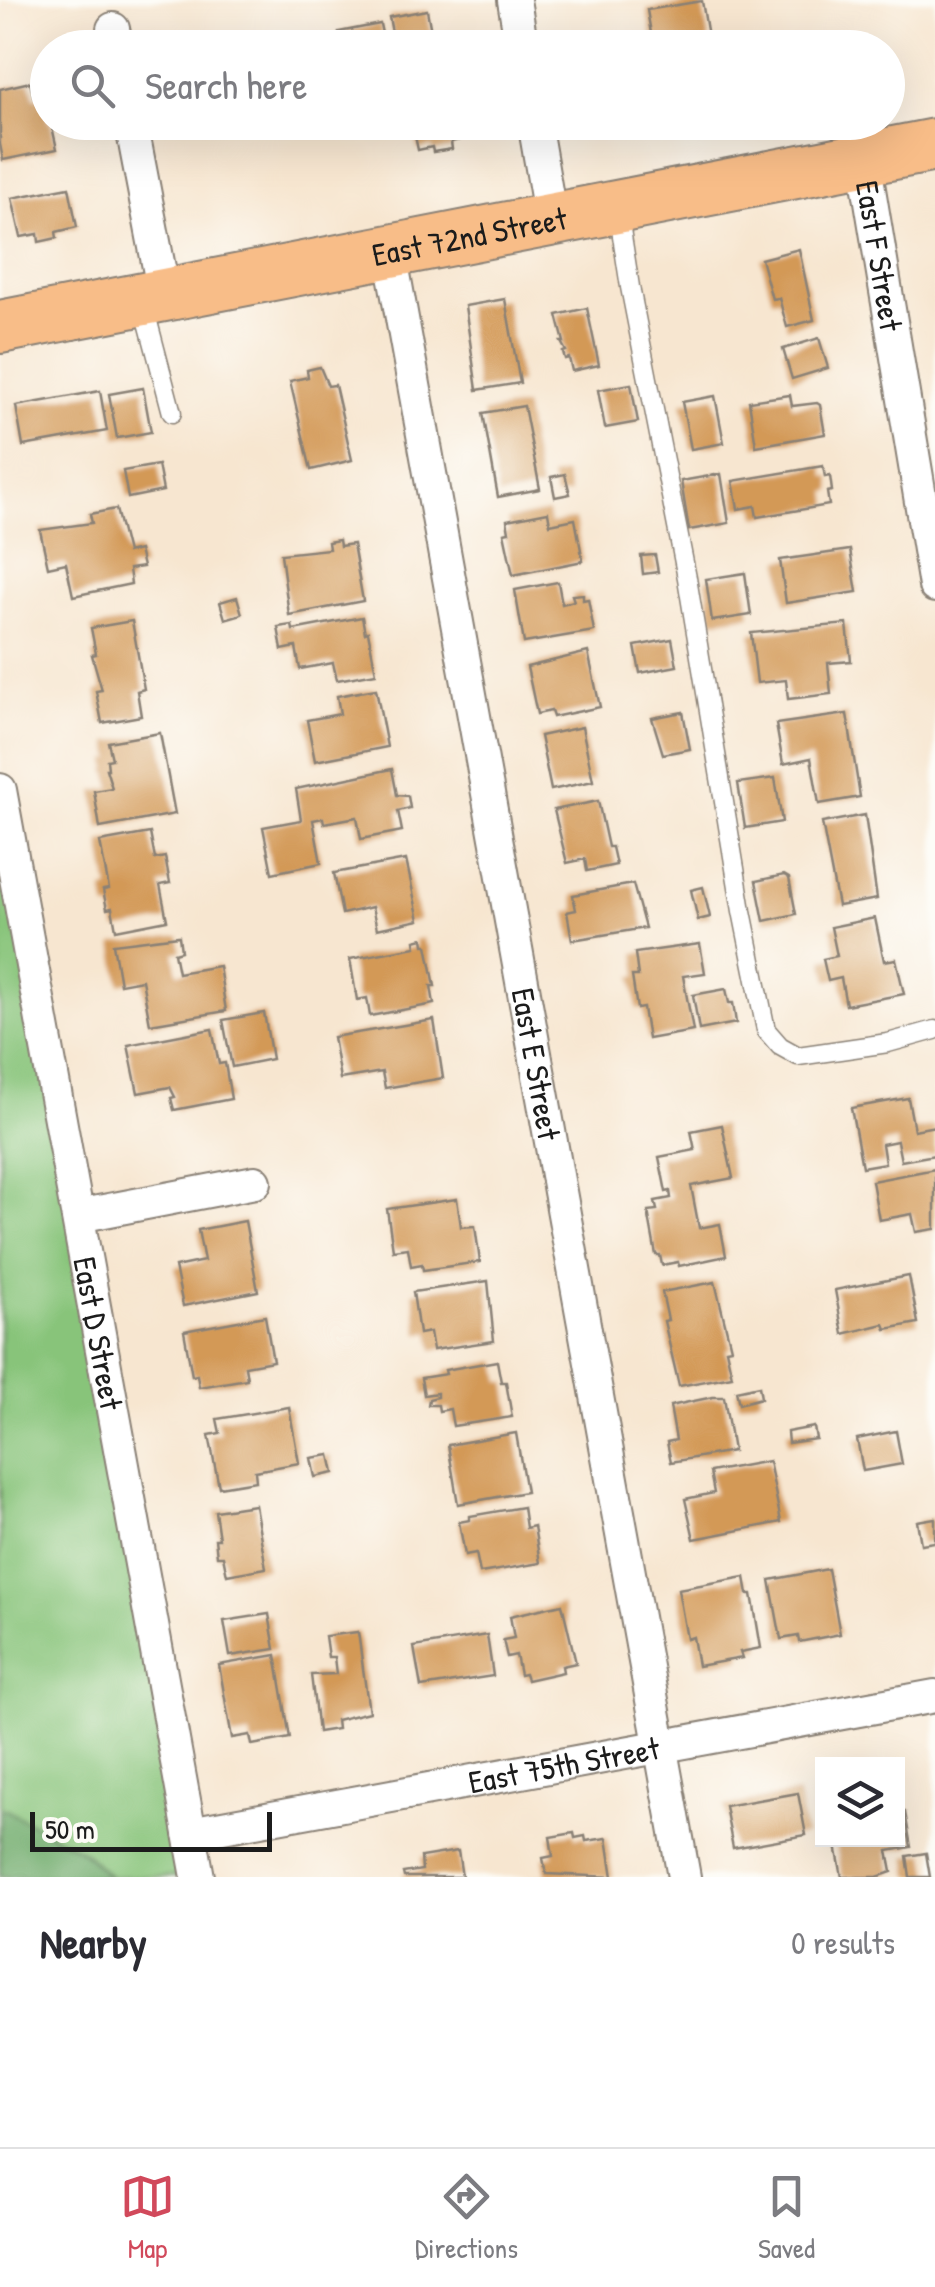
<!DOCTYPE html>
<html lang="en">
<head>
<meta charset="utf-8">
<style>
  body { margin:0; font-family:"Patrick Hand",sans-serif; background:#f2f2f3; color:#2b2b33 }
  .controls { position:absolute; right:30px; bottom:30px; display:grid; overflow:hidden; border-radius:0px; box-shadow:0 10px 40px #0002 }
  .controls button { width:90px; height:90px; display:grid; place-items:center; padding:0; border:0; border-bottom:2px solid #e1e1e2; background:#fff; color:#2b2b33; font:50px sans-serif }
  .scale { position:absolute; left:30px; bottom:25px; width:242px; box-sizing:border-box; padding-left:10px; border:5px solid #1c1c1c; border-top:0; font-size:28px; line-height:35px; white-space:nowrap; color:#1c1c1c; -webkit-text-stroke:8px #fdfcf7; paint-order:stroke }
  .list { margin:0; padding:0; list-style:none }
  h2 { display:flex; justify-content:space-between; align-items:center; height:130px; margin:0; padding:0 40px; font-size:42px }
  h2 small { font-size:32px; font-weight:400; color:#7c7c81 }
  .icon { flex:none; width:55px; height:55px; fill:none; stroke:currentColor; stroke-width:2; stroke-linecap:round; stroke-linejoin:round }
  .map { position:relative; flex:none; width:935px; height:1877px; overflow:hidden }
  .search { position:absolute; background:#fff; box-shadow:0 10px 40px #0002; left:30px; right:30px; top:30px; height:110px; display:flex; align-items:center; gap:25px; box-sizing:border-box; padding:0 35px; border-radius:55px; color:#7c7c81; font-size:38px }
  .sheet { height:270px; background:#fff }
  nav { display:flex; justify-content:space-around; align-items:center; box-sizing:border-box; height:140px; border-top:2px solid #e1e1e2; background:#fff; font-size:28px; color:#7c7c81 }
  nav a { display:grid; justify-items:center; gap:5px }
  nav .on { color:#d1495b }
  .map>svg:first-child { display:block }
  .green { fill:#88c47a; stroke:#52704b; stroke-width:2.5 }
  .forest { fill:#6eaa6a; stroke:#456343; stroke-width:2.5 }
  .building { fill:#d39956 }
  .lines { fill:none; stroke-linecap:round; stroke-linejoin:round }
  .service-casing { stroke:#8a8176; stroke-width:21 }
  .minor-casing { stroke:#8a8176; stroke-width:36 }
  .primary-casing { stroke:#8a8176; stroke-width:56 }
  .service { stroke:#fff; stroke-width:18 }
  .minor { stroke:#fff; stroke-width:32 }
  .primary { stroke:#f8bd88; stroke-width:52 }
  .labels { text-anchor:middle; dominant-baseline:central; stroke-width:8; stroke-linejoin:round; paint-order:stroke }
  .street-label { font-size:32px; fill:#1c1c1c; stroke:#fdfcf7 }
</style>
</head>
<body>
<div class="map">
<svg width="935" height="1877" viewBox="0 0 935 1877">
  <rect width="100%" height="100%" fill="#fdfcf7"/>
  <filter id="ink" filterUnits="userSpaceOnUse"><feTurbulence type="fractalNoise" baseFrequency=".01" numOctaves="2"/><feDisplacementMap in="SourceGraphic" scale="20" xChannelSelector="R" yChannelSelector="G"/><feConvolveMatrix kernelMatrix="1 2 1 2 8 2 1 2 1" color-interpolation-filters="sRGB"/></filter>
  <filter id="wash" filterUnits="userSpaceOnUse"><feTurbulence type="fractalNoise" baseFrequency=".0048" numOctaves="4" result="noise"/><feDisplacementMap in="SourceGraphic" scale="40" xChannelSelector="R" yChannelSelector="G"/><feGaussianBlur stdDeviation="2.25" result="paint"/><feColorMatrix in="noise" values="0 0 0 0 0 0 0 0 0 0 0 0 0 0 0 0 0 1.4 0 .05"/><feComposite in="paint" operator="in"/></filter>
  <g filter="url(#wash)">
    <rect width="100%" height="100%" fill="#f7e6d0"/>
    <!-- green -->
    <path class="green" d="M0,790L198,1877H0Z"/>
    <!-- forest -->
    <path class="forest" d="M4,1809L84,1852L110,1877H0V1810Z"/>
    <g id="blocks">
      <!-- building -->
      <g class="building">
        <path d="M702,1L710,48H679L678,41L653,45L647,10Z"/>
        <path d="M427,10L434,48H395L389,17Z"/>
        <path d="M380,24L385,48H342L339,32Z"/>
        <path d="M30,82L34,98L45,95L48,122H51L57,149L3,160L0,144V89Z"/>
        <path d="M412,122H465L468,138L451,142L452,149L433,152L432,147L418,150Z"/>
        <path d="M69,187L77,227L56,232L57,238L39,242L38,234L21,237L12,198Z"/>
        <path d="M799,249L814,320L787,327L779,298L772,299L761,259Z"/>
        <path d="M505,299L520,383L477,390L465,306Z"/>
        <path d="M587,308L599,365L572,371L569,358L565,359L563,352L566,351L561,342H564L557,315Z"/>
        <path d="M819,338L828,368L792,379L783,349Z"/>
        <path d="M320,367L328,386L335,385L352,460L311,470L290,381L308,377L307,370Z"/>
        <path d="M631,384L638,422L605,428L598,390Z"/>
        <path d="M143,388L151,432L117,438L109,394Z"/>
        <path d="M100,391L107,431L23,446L16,406Z"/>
        <path d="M790,395L792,406L817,403L820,405L825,434L756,446L749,401Z"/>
        <path d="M715,396L724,443L691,449L682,402Z"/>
        <path d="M524,406L540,489L498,497L483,413Z"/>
        <path d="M158,465L163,491L128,498L123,471Z"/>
        <path d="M823,466L825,477L830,476L832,491L827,492L829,505L757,517L755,506L738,509L733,481Z"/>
        <path d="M565,474L570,494L555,497L551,477Z"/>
        <path d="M721,474L729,523L689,530L681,481Z"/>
        <path d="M116,509L127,553L139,550L143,567L129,569L131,584L73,596L66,563L48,567L40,530L92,523L90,514Z"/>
        <path d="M548,512L550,524L575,519L583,561L513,575L504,533L509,532L507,520Z"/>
        <path d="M339,540L340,546L353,544L363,601L289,615L281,554L329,549L328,542Z"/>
        <path d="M850,550L857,592L786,603L780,560Z"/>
        <path d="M655,555L658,572L643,574L641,556Z"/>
        <path d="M745,573L751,615L712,621L706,579Z"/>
        <path d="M558,582L562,604L574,601L572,595L583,594V600L588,599L594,631L524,643L515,590Z"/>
        <path d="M237,597L242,614L225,619L220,602Z"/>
        <path d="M362,617L365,633L368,632L376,673L337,680L333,663L300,669L296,647L282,650L278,627L292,625L293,630Z"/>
        <path d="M132,621L144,689L137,691L141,716L102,723L96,691L102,690L92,655L96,654L91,628Z"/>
        <path d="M847,624L851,661L828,663L831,694L788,699L786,680L757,683L751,633Z"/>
        <path d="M672,639L677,666L640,673L635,646Z"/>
        <path d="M588,652L600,707L553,717L551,711L537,714L527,667Z"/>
        <path d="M376,689L387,747L315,761L307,720L340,714L337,696Z"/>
        <path d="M683,712L690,749L663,754L652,718Z"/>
        <path d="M847,714L860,797L819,804L811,758L783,764L776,724Z"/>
        <path d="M582,727L593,781L551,790L540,736Z"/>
        <path d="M160,733L175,814L100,828L94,791L112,788L106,769H108L107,760L112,759L108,742Z"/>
        <path d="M392,769L397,795L408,796L410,808L398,811L402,831L361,839L357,817L324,823L323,818L313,820L321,863L272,873L263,827L301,820L296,789Z"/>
        <path d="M775,778L782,822L745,828L738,783Z"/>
        <path d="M598,801L608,847H612L616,865L587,871L585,859L567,863L554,810Z"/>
        <path d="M865,815L877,899L838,906L822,823Z"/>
        <path d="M150,833L155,859L165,857L170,883L160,885L167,920L116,930L112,908L107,909L103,890L109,889L100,842Z"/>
        <path d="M406,860L419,920L377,929L372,907L342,914L334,873Z"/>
        <path d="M784,875L789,878L796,914L764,921L756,881Z"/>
        <path d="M633,884L645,928L572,940L567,912L576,910L573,895Z"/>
        <path d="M703,887L710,917L698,920L691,890Z"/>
        <path d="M875,918L884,961L896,959L904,994L846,1005L841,978L828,981L823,959L837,956L831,927Z"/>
        <path d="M179,936L181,951L174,953L178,973L219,966L226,1011L150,1024L142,980L120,984L113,944Z"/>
        <path d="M423,938L424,945H427L435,986H431L434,1004L370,1016L367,998L357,1000L350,959L416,947L415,940Z"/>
        <path d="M700,944L705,973L683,976L693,1031L648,1039L643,1008L637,1009L632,976H638L635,953Z"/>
        <path d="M726,989L729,1003H733L736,1023L699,1030L693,995Z"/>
        <path d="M264,1013L272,1059L232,1067L223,1020Z"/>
        <path d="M434,1020L443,1078L385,1088L382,1072L340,1079L333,1037Z"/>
        <path d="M212,1029L219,1064L225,1063L231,1099L174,1110L171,1098L175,1097L170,1087L138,1093L128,1045Z"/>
        <path d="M908,1098L914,1130L935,1126V1155L901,1161L897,1141L882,1144L885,1163L862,1167L851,1108Z"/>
        <path d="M722,1125L733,1178L691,1186L699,1228L720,1224L726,1256L679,1266L678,1262L662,1265L660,1255H656L648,1211L657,1210L655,1201L671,1198L670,1191L666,1192L659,1157L695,1150L691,1131Z"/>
        <path d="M935,1169V1229L916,1232L912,1214L879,1220L872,1181Z"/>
        <path d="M457,1199L461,1227L475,1226L480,1262L423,1270L422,1264L411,1266L408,1248L393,1250L387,1209Z"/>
        <path d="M245,1221L258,1291L183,1306L175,1267L204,1261L198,1230Z"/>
        <path d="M909,1276L918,1323L886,1329L884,1324L843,1334L835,1290Z"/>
        <path d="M488,1281L494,1341L433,1350L430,1332L419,1334L413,1292Z"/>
        <path d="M715,1282L731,1348L726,1349L732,1376L679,1386L664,1321L668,1320L662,1292Z"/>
        <path d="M265,1316L273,1361L245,1366L247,1379L199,1387L197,1375L192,1376L184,1331Z"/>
        <path d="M497,1361L501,1382H506L512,1417L453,1426L450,1409L439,1411L438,1405H428L429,1399L437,1397V1393L424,1395L421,1378L446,1374L445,1370Z"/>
        <path d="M759,1386L761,1398L739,1404L736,1391Z"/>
        <path d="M713,1397H724L733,1451L671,1462L667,1442L676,1440L670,1406Z"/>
        <path d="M289,1407L299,1463L255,1471L256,1481L219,1487L209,1435L220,1433L217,1419Z"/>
        <path d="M814,1427L816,1439L788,1443L787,1432Z"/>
        <path d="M896,1431L902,1464L863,1471L857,1439Z"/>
        <path d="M516,1433L526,1492L458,1504L448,1445Z"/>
        <path d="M330,1455L334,1473L315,1477L311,1458Z"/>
        <path d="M769,1461L781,1522L694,1539L685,1499L714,1493L710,1472Z"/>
        <path d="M255,1505L266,1568L227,1575L223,1556H217L215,1539H219L215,1511Z"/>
        <path d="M523,1507L526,1528L534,1526L540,1563L480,1573L476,1553L465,1555L459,1522L470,1520V1516Z"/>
        <path d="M935,1518V1542L921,1544L917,1521Z"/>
        <path d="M828,1569L840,1634L799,1642L798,1636L781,1639L770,1580Z"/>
        <path d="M745,1577L748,1594H752L761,1648L740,1652L742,1658L698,1666L693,1637L687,1639L678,1589Z"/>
        <path d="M562,1604L576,1663L562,1666L563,1672L527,1680L525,1674L520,1675L516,1655L507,1657L503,1640L514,1638L510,1616Z"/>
        <path d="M269,1614L275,1649L230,1656L224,1621Z"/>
        <path d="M358,1632L369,1712L336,1720L337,1729L318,1732L311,1675L336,1674L334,1657H328L325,1636Z"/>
        <path d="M487,1635L493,1676L421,1687L414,1647Z"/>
        <path d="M276,1655L290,1738L252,1745L250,1735L232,1738L219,1665Z"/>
        <path d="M798,1793L806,1835L733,1848L725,1806Z"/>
        <path d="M905,1812L911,1847L888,1851L892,1872L877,1877H842L835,1840H898V1814Z"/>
        <path d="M574,1833L575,1838L585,1836L586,1841L607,1838L613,1877L546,1874L543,1858L553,1856L550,1837Z"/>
        <path d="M458,1851L462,1877H404L403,1873L422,1870L421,1857Z"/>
        <path d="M926,1853L930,1877H910L907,1856Z"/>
      </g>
    </g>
  </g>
  <g filter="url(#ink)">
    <use href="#blocks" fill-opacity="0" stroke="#8a8176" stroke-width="2.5"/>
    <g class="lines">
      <!-- service casing -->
      <g class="service-casing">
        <g id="service">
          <path d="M618,210L630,287L687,578L742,911L766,1030L780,1046L798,1056L888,1043L935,1030"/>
          <path d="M143,303L172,413"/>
        </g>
      </g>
      <!-- minor casing -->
      <g class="minor-casing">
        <g id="minor">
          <path d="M514,0L522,48"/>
          <path d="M113,29L117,48"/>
          <path d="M131,122L164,294"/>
          <path d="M534,122L551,220"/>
          <path id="s1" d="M864,159L935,586"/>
          <path id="s2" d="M390,252L684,1877"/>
          <path id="s3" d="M0,790L198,1877"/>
          <path d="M78,1216L255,1182"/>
          <path id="s4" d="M190,1833L935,1696"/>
        </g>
      </g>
      <!-- primary casing -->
      <g class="primary-casing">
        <g id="primary">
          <path id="s5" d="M0,327L935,145"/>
        </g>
      </g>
      <!-- service -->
      <use href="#service" class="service"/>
      <!-- minor -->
      <use href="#minor" class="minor"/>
      <!-- primary -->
      <use href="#primary" class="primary"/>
    </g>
  </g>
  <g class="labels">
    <!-- street labels -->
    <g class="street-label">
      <text stroke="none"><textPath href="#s5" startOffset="478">East 72nd Street</textPath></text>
      <text stroke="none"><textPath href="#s1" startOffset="98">East F Street</textPath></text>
      <text stroke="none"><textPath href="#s2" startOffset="825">East E Street</textPath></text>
      <text stroke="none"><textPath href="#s3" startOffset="552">East D Street</textPath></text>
      <text stroke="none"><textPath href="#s4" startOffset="380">East 75th Street</textPath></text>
    </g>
  </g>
</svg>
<div class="controls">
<button><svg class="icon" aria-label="layers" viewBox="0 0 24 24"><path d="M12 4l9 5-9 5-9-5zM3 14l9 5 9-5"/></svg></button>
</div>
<div class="scale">50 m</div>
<div class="search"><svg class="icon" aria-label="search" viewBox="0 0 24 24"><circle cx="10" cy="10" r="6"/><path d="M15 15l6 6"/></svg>Search here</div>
</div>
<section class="sheet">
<h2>Nearby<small>0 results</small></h2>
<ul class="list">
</ul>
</section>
<nav>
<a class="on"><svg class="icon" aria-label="map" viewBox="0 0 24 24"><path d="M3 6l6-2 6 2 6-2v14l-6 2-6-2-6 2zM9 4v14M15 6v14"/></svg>Map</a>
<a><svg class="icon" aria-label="directions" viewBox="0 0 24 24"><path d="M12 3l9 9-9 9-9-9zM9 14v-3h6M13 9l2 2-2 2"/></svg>Directions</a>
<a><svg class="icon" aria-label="saved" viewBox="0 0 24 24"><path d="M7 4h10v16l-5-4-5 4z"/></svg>Saved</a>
</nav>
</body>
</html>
